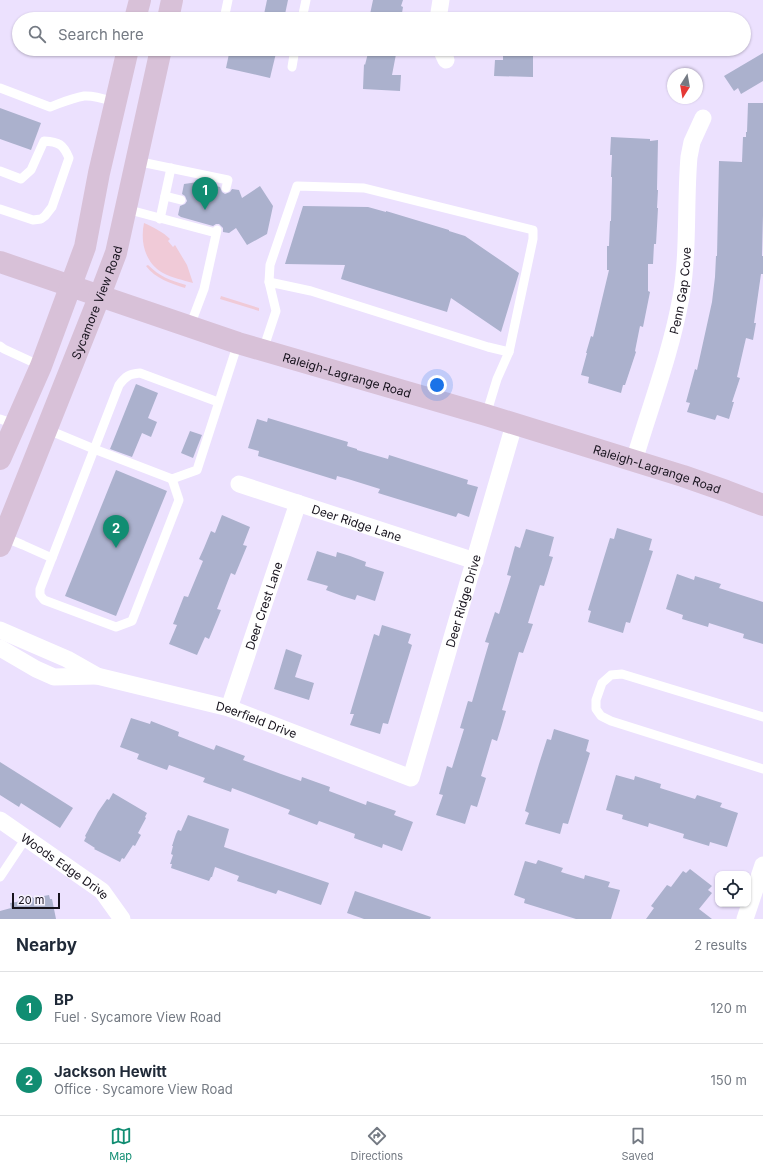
<!DOCTYPE html>
<html lang="en">
<head>
<meta charset="utf-8">
<style>
  body { margin:0; font-family:Inter,sans-serif; background:#f2f2f3; color:#1f2937 }
  .controls { position:absolute; right:12px; bottom:12px; display:grid; overflow:hidden; border-radius:8px; box-shadow:0 1px 3px #0004 }
  .controls button { width:36px; height:36px; display:grid; place-items:center; padding:0; border:0; border-bottom:1px solid #e0e1e3; background:#fff; color:#1f2937; font:20px sans-serif }
  .compass { position:absolute; left:667px; top:68px; width:36px; height:36px; border-radius:50%; background:#fff; box-shadow:0 1px 3px #0004; rotate:191deg }
  .scale { position:absolute; left:12px; bottom:10px; width:48px; box-sizing:border-box; padding-left:4px; border:2px solid #17131d; border-top:0; font-size:11px; line-height:14px; white-space:nowrap; color:#17131d; -webkit-text-stroke:3px #f6f2fe; paint-order:stroke }
  .you { position:absolute; left:437px; top:385px; width:14px; height:14px; margin:-10px; border:3px solid #fff; border-radius:50%; background:#1a73e8; box-shadow:0 0 0 6px #1a73e833 }
  .badge { display:grid; place-items:center; width:26px; height:26px; border-radius:50%; background:#118d72; color:#fff; font-size:13px; font-weight:700 }
  .pin { position:absolute; translate:-50% -33px; filter:drop-shadow(0 1px 2px #0008) }
  .pin::after { content:''; position:absolute; top:21px; width:14px; height:12px; background:inherit; clip-path:polygon(0 0,100% 0,50% 100%) }
  .list { margin:0; padding:0; list-style:none }
  h2 { display:flex; justify-content:space-between; align-items:center; height:52px; margin:0; padding:0 16px; font-size:17px }
  h2 small { font-size:13px; font-weight:400; color:#747a83 }
  .list li { display:grid; grid-template-columns:26px 1fr auto; gap:12px; align-items:center; box-sizing:border-box; height:72px; padding:0 16px; border-top:1px solid #e0e1e3 }
  .list b { display:block; font-size:15px; white-space:nowrap }
  .list p { margin:0; font-size:13px; white-space:nowrap; color:#747a83 }
  .list em { font-size:13px; font-style:normal; color:#747a83 }
  .icon { flex:none; width:22px; height:22px; fill:none; stroke:currentColor; stroke-width:2; stroke-linecap:round; stroke-linejoin:round }
  .map { position:relative; flex:none; width:763px; height:919px; overflow:hidden }
  .search { position:absolute; background:#fff; box-shadow:0 1px 3px #0004; left:12px; right:12px; top:12px; height:44px; display:flex; align-items:center; gap:10px; box-sizing:border-box; padding:0 14px; border-radius:22px; color:#747a83; font-size:15px }
  .sheet { height:196px; background:#fff }
  nav { display:flex; justify-content:space-around; align-items:center; box-sizing:border-box; height:56px; border-top:1px solid #e0e1e3; background:#fff; font-size:11px; color:#747a83 }
  nav a { display:grid; justify-items:center; gap:2px }
  nav .on { color:#118d72 }
  .map>svg:first-child { display:block }
  .green { fill:#f0cad7 }
  .building { fill:#abb1cd }
  .lines { fill:none; stroke-linecap:round; stroke-linejoin:round }
  .lane { stroke:#fff; stroke-width:9 }
  .street { stroke:#fff; stroke-width:17 }
  .secondary { stroke:#d8c1d8; stroke-width:22 }
  .labels { text-anchor:middle; dominant-baseline:central; stroke-width:4; stroke-linejoin:round; paint-order:stroke }
  .street-label { font-size:12px; fill:#17131d; stroke:#f6f2fe }
</style>
</head>
<body>
<div class="map">
<svg width="763" height="919" viewBox="0 0 763 919">
  <rect width="100%" height="100%" fill="#ece1fe"/>
  <!-- green -->
  <g class="green">
    <path d="M144,223C153,227 163,232 170,239L168,241L173,247L175,245L187,265L193,283C183,280 172,278 163,273C145,263 140,242 144,223Z"/>
    <path d="M148,265C160,277 170,280 186,285L185,288C170,283 156,279 146,266Z"/>
    <path d="M221,296L259,308V311L220,299Z"/>
  </g>
  <!-- building -->
  <g class="building">
    <path d="M267,0H288L284,19H263Z"/>
    <path d="M373,0H403L401,6L403,7L401,19H369Z"/>
    <path d="M230,49H277L270,78L226,68Z"/>
    <path d="M369,49H397L392,75H401L400,91L363,89L364,64L365,65Z"/>
    <path d="M503,50L533,51V77L494,76L495,60H503Z"/>
    <path d="M763,53V81L741,94L738,88L734,91L724,76Z"/>
    <path d="M748,103H763V215L762,256H763V274H761L754,323H756L753,340L746,338L737,377L740,378L732,402H734L729,419L717,415L715,420L687,412L690,403L686,402L695,369L697,370L712,302L715,277L716,256H717L719,161L742,162L743,137H746V132H747Z"/>
    <path d="M0,108L41,123L31,150L0,139Z"/>
    <path d="M611,137L650,139V141L658,140L657,190H658L657,208H658L656,244H654L653,264H648V291L650,292L643,327L640,326L635,351L636,352L625,385H623L621,393L588,383L589,377L581,375L587,353H586L591,336L593,337L609,270H607V246H609L610,221H611L612,177H611L612,155H610Z"/>
    <path d="M198,182L220,187L222,192L225,194L230,192L232,189L239,190L242,198L260,186L273,206L267,234L247,245L236,228L229,233L223,232V228L219,224H216L213,226L181,217L178,215L180,206L185,204L187,201L185,196L182,194L184,184Z"/>
    <path d="M303,206L368,207L386,212V211L449,230V231L465,236L519,273L501,332L451,298L447,312L341,279L345,265L285,264Z"/>
    <path d="M136,384L158,393L148,418L157,422L151,437L142,433L132,457L110,449Z"/>
    <path d="M268,418L348,442L347,446L357,449V450L388,459L389,455L468,480L467,484L478,487L469,517L458,513L456,517L378,493L380,489L348,479L337,476L336,480L258,456L259,451L248,448L257,419L267,422Z"/>
    <path d="M190,431L202,435L193,458L181,453Z"/>
    <path d="M116,470L167,491L116,616L65,596Z"/>
    <path d="M222,515L250,527L243,545L247,546L235,575L231,573L217,609L221,610L209,639L205,637L197,655L169,644L177,625L173,624L184,596L188,597L203,561L199,559L204,548L211,531L215,533Z"/>
    <path d="M617,528L652,539L649,550L653,551L630,623L626,622L623,633L588,622L591,611L588,610L602,564L610,538L614,539Z"/>
    <path d="M526,529L554,537L549,556L553,557L544,586L540,585L528,623L533,624L523,653L519,652L502,710L506,711L501,728L497,741L492,739L481,776L486,778L477,807L471,805L465,824L436,815L443,795L439,794L447,766L452,768L464,729L460,728L468,701L472,702L484,660L489,643L485,642L495,612L499,614L511,576L507,575L515,546L520,548Z"/>
    <path d="M317,551L336,557L337,552L350,556L366,562L365,566L384,572L375,601L357,595L355,600L342,596L326,590L328,586L307,580Z"/>
    <path d="M677,574L694,580L695,576L721,584L719,588L763,602V644L743,638L744,634L709,623L708,627L682,619L683,615L666,609Z"/>
    <path d="M382,625L411,634L408,643L412,645L388,724L383,723L380,734L350,725L354,714H350L374,634L379,636Z"/>
    <path d="M286,649L302,655L295,677L314,683L309,700L274,689Z"/>
    <path d="M131,718L150,724L151,721L179,732L178,736L214,750L216,745L245,756L243,760L281,774L301,781L302,777L330,787L329,791L366,805L367,801L396,811L394,815L413,822L402,851L383,844L382,848L354,838L355,834L319,821L317,825L288,814L290,810L232,788L231,792L203,782L205,778L169,765L167,770L137,759L139,754L120,747Z"/>
    <path d="M554,729L589,740L586,751L590,753L568,824L563,823L560,834L525,824L529,813L525,811L539,764L547,739L551,740Z"/>
    <path d="M0,762L73,808L60,828L21,803L19,807L0,795Z"/>
    <path d="M616,775L634,780L635,776L661,784L660,788L695,799L697,795L722,803L720,807L738,813L727,847L710,842L709,846L683,838L684,834L649,823L648,827L622,819L623,815L606,810Z"/>
    <path d="M113,793L147,813L145,817L146,818L138,833L141,835L135,846L133,845L124,859L122,858L120,862L94,849L95,848L84,841L86,837L85,836L98,812L107,799L109,800Z"/>
    <path d="M188,815L229,829L224,847L329,883L321,905L278,890L276,894L237,881L239,876L215,867L212,877H211L209,881L171,868L172,864H170L173,855L171,854L173,846H172L176,834L178,830L181,831Z"/>
    <path d="M538,860L563,868L561,872L584,879L585,875L610,882L608,887L620,890L611,919H576L524,903L525,899L514,895L525,861L536,864Z"/>
    <path d="M690,869L712,886L708,890L712,893L699,909L712,919H646L654,908L651,906L667,885L671,887L683,871L686,873Z"/>
    <path d="M355,891L431,917L430,919H364L347,913Z"/>
    <path d="M49,895L50,899H52L56,919H0V911L11,908L10,903L22,901L21,899L33,897V898Z"/>
  </g>
  <g class="lines">
    <!-- lane -->
    <g class="lane">
      <path d="M224,19L228,0"/>
      <path d="M302,19L306,0"/>
      <path d="M292,67L295,49"/>
      <path d="M0,88L50,107C61,103 72,98 84,96C94,95 105,99 115,102"/>
      <path d="M136,161L228,180L226,188"/>
      <path d="M0,171L21,179L31,170L44,141C59,142 63,144 69,158L52,207L45,216L41,219L33,220L0,209"/>
      <path d="M165,196L181,200"/>
      <path d="M126,209L216,233"/>
      <path d="M160,219L171,168"/>
      <path d="M269,282L270,265L297,186L364,188L533,230V239L509,352"/>
      <path d="M190,326L204,289L217,230"/>
      <path d="M0,346L4,349L41,366"/>
      <path d="M263,350L276,311L269,282L311,291L488,347L509,352L497,379L486,415"/>
      <path d="M0,419L15,424"/>
      <path d="M46,429L94,449L172,479L197,470L238,343"/>
      <path d="M4,537L23,545L52,558L119,385C126,376 129,374 140,373L218,402"/>
      <path d="M52,558L40,589V595L44,600L116,627L132,621L179,500L172,479"/>
      <path d="M763,717L622,674L611,675L602,683L596,700V709L601,716L611,721L763,769"/>
      <path d="M0,877L26,838"/>
    </g>
    <!-- street -->
    <g class="street">
      <path d="M438,19L441,0"/>
      <path d="M441,49L446,60"/>
      <path id="s1" d="M634,461C650,407 671,353 681,297C689,251 685,203 689,157L692,142L703,118"/>
      <path id="s2" d="M239,484L475,561"/>
      <path id="s3" d="M0,630L67,659L97,676L229,708L411,778L514,425"/>
      <path d="M0,648L36,669L54,677L97,676"/>
      <path id="s4" d="M229,708L298,503"/>
      <path id="s5" d="M0,820L102,891L122,919"/>
      <path d="M745,919L763,865"/>
    </g>
    <!-- secondary -->
    <g class="secondary">
      <path d="M135,19L140,0"/>
      <path d="M168,19L172,0"/>
      <path id="s6" d="M0,262L238,343L486,415L683,476L726,491L763,505"/>
      <path d="M0,459L41,366L85,247L99,173L128,49"/>
      <path id="s7" d="M0,546L100,295L116,253L161,49"/>
    </g>
  </g>
  <g class="labels">
    <!-- street labels -->
    <g class="street-label">
      <text stroke="none"><textPath href="#s1" startOffset="177">Penn Gap Cove</textPath></text>
      <text stroke="none"><textPath href="#s7" startOffset="262">Sycamore View Road</textPath></text>
      <text stroke="none"><textPath href="#s6" startOffset="365">Raleigh-Lagrange Road</textPath></text>
      <text stroke="none"><textPath href="#s6" startOffset="689">Raleigh-Lagrange Road</textPath></text>
      <text stroke="none"><textPath href="#s2" startOffset="124">Deer Ridge Lane</textPath></text>
      <text stroke="none"><textPath href="#s3" startOffset="623">Deer Ridge Drive</textPath></text>
      <text stroke="none"><textPath href="#s4" startOffset="108">Deer Crest Lane</textPath></text>
      <text stroke="none"><textPath href="#s3" startOffset="273">Deerfield Drive</textPath></text>
      <text stroke="none"><textPath href="#s5" startOffset="80">Woods Edge Drive</textPath></text>
    </g>
  </g>
</svg>
<div class="controls">
<button><svg class="icon" aria-label="locate" viewBox="0 0 24 24"><circle cx="12" cy="12" r="6"/><path d="M12 2v4M12 18v4M2 12h4M18 12h4"/></svg></button>
</div>
<svg class="compass" viewBox="-18 -18 36 36"><path d="M0-13l5 13h-10z" fill="#e53935"/><path d="M0 13l5-13h-10z" fill="#747a83"/></svg>
<div class="scale">20 m</div>
<div class="you"></div>
<div class="pin badge" style="left:205px;top:210px">1</div>
<div class="pin badge" style="left:116px;top:548px">2</div>
<div class="search"><svg class="icon" aria-label="search" viewBox="0 0 24 24"><circle cx="10" cy="10" r="6"/><path d="M15 15l6 6"/></svg>Search here</div>
</div>
<section class="sheet">
<h2>Nearby<small>2 results</small></h2>
<ul class="list">
<li><span class="badge">1</span><div><b>BP</b><p>Fuel · Sycamore View Road</p></div><em>120 m</em></li>
<li><span class="badge">2</span><div><b>Jackson Hewitt</b><p>Office · Sycamore View Road</p></div><em>150 m</em></li>
</ul>
</section>
<nav>
<a class="on"><svg class="icon" aria-label="map" viewBox="0 0 24 24"><path d="M3 6l6-2 6 2 6-2v14l-6 2-6-2-6 2zM9 4v14M15 6v14"/></svg>Map</a>
<a><svg class="icon" aria-label="directions" viewBox="0 0 24 24"><path d="M12 3l9 9-9 9-9-9zM9 14v-3h6M13 9l2 2-2 2"/></svg>Directions</a>
<a><svg class="icon" aria-label="saved" viewBox="0 0 24 24"><path d="M7 4h10v16l-5-4-5 4z"/></svg>Saved</a>
</nav>
</body>
</html>
